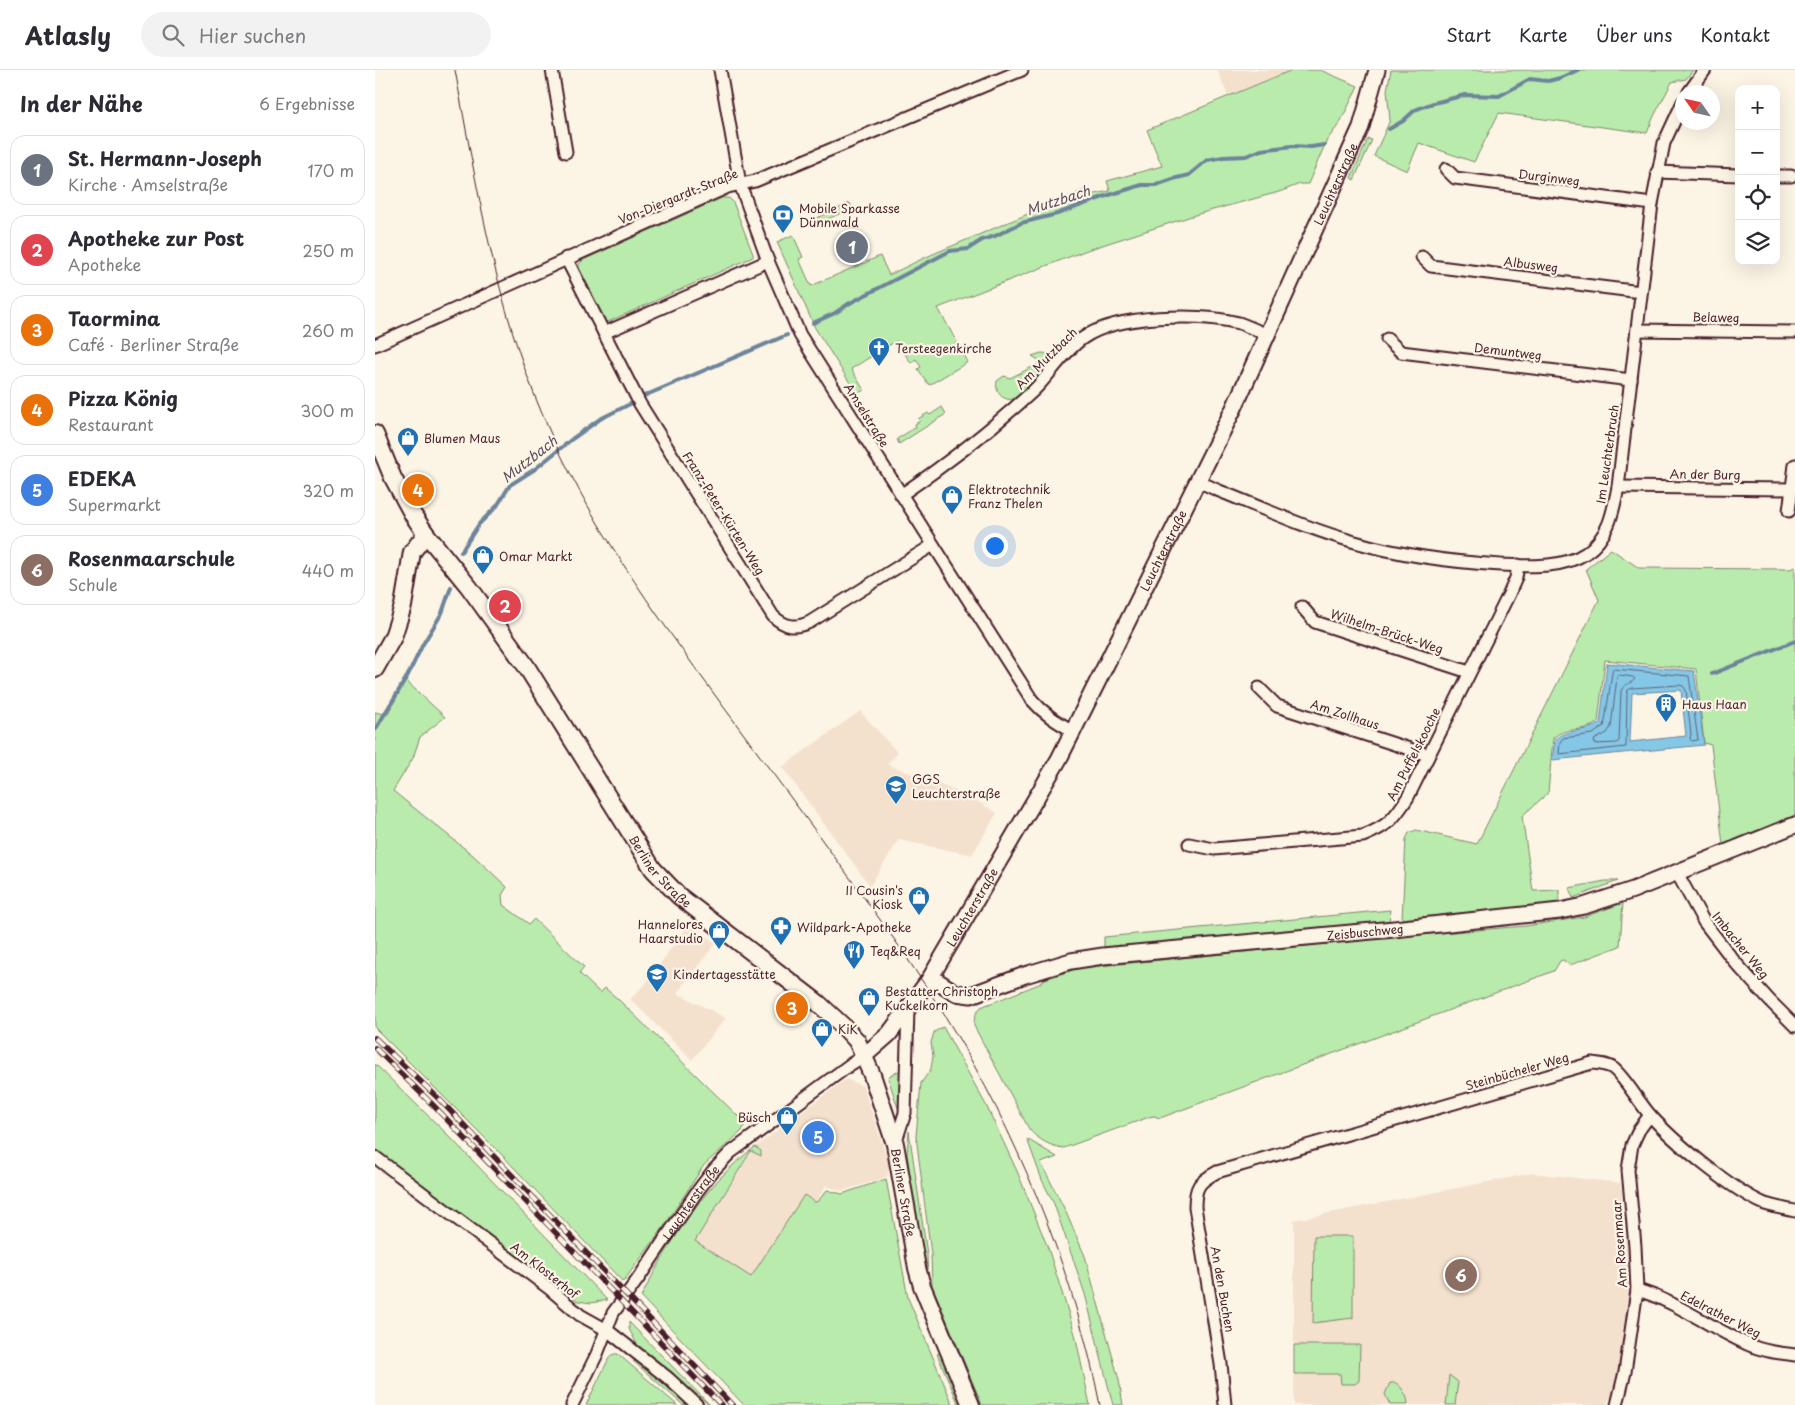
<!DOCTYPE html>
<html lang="de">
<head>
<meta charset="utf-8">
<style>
  body { margin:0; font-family:"Playpen Sans",sans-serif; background:#f2f2f3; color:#2b2b33 }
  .controls { position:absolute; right:15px; top:15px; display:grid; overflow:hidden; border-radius:10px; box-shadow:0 5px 20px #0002 }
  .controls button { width:45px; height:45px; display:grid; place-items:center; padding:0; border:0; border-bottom:1px solid #e1e1e2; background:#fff; color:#2b2b33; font:25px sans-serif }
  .compass { position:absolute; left:1300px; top:15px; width:45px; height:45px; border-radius:50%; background:#fff; box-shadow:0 5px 20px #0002; rotate:304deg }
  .you { position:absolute; left:619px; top:475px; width:18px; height:18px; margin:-12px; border:4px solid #fff; border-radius:50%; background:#1a73e8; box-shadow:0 0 0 8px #1a73e833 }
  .badge { display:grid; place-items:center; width:32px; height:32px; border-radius:50%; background:#0f766e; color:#fff; font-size:16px; font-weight:700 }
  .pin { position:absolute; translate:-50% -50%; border:2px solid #fff; box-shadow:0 1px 5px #0006 }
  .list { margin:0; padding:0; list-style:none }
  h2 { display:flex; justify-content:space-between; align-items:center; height:65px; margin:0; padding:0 20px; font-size:21px }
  h2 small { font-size:16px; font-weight:400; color:#7c7c81 }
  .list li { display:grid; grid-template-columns:32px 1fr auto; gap:15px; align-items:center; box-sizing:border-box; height:70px; margin:0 10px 10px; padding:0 10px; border:1px solid #e1e1e2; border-radius:15px }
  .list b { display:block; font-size:19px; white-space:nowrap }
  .list p { margin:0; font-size:16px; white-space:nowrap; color:#7c7c81 }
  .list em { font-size:16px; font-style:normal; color:#7c7c81 }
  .icon { flex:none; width:28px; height:28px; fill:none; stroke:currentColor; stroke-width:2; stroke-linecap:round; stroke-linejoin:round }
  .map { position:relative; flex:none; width:1420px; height:1335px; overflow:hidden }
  header { display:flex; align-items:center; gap:30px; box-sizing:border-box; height:70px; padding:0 25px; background:#fff; border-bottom:1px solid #e1e1e2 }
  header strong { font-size:24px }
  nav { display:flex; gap:28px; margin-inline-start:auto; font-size:18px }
  .search { width:350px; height:45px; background:#f2f2f3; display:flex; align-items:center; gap:12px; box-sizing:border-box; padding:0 18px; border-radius:28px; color:#7c7c81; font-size:19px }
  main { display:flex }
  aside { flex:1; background:#fff }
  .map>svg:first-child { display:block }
  .built { fill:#f4e1cd }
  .green { fill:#b8ebac; stroke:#81856c }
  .water { fill:#85c7e6; stroke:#6d849b; fill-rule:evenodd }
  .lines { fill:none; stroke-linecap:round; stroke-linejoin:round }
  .shore { stroke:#626276; stroke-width:1 }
  .stream { stroke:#6d849b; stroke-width:4 }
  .minor-casing { stroke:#4a1f2b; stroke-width:15 }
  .tertiary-casing { stroke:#4a1f2b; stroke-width:19 }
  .secondary-casing { stroke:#4a1f2b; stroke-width:20 }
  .minor { stroke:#fcf5e5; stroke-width:11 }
  .tertiary { stroke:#fcf5e5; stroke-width:15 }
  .secondary { stroke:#fcf5e5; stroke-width:16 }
  .tram { stroke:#4a1f2b; stroke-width:1 }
  .rail-casing { stroke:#4a1f2b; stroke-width:5.5 }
  .rail { stroke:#fcf5e5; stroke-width:4; stroke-dasharray:11; stroke-linecap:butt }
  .labels { text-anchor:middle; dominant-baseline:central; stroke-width:4.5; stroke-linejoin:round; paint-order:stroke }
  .street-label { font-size:12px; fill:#4a1f2b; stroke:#fcf5e5 }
  .poi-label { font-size:12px; fill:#4a1f2b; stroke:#fcf5e5; text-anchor:start }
  .water-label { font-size:14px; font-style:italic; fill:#5c5163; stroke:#fcf5e5 }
</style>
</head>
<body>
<header>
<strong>Atlasly</strong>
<div class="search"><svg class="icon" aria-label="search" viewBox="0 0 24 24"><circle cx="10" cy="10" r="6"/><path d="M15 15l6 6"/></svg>Hier suchen</div>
<nav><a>Start</a><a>Karte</a><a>Über uns</a><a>Kontakt</a></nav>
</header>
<main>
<aside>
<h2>In der Nähe<small>6 Ergebnisse</small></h2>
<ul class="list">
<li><span class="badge" style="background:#6b7280">1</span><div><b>St. Hermann-Joseph</b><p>Kirche · Amselstraße</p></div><em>170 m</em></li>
<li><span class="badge" style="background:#e0444e">2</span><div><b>Apotheke zur Post</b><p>Apotheke</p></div><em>250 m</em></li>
<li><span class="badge" style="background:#e8710a">3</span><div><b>Taormina</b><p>Café · Berliner Straße</p></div><em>260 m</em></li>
<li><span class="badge" style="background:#e8710a">4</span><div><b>Pizza König</b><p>Restaurant</p></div><em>300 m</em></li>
<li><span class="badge" style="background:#3f7fe0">5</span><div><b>EDEKA</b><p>Supermarkt</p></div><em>320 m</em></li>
<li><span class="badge" style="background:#8d6e63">6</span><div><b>Rosenmaarschule</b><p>Schule</p></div><em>440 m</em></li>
</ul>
</aside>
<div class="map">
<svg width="1420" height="1335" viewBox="0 0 1420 1335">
  <rect width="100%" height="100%" fill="#fcf5e5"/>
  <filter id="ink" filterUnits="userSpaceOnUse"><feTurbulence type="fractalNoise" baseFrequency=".02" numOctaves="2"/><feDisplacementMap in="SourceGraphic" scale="10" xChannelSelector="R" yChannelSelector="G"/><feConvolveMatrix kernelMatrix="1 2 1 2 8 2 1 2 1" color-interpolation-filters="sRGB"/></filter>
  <g filter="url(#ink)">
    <!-- built -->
    <g class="built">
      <path d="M842,0H917L853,26Z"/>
      <path d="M485,641L523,683L512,694L594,726L622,743L597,785L524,770L495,816L407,697Z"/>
      <path d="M313,855L341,873L302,923L351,948L317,990L255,929L272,912Z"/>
      <path d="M471,1009L488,1016L515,1096L512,1107L467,1121L451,1116L379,1228L310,1184L380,1077Z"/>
      <path d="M1158,1103L1246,1113L1253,1175L1254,1235L1244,1298L1237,1328L1234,1329L1232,1335H919V1150Z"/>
    </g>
    <!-- green -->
    <g class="green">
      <path d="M917,0H945L983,16L965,53L952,70L933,114H925L904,122L823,144L712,180L563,238L593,292L554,315L543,299L546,297L541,289L536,293L521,271L476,299L489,320L482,324L440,258L402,172L418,165L428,187L424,189L436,216L505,186L514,205L551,187L712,119L714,125L735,121L732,111L787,96L772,60Z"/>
      <path d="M1016,0H1318L1311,9L1297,12L1279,46L1272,63L1124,43L1099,92L1044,73L1032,101L999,86L1015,50L1012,20Z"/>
      <path d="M993,69L997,70L979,110L976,108Z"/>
      <path d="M347,128H354L358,132L378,184V187L233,252L230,251L204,199V194L208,190Z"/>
      <path d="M475,133L477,138L442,154L440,149Z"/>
      <path d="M666,283C674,283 678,286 676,295L644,327C632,334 619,325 622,311L629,306L635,308L667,292L657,286Z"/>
      <path d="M567,337L571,344L524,374L522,369L541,357L540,354L545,351L543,349L553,343L555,345Z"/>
      <path d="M1236,479L1264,498L1415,499L1420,497V745L1348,775L1336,675L1329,673L1321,599L1230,590L1223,652C1208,664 1192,655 1178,668L1173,723L1147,746L1158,821L1184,820V833L1027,849L1031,769L1034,763L1041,760L1102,774L1224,530L1211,499Z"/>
      <path d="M31,611L70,647L45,667L38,688L18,721L99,786L132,817L127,825L128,835L154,854L159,849L209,897L204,903L225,923L230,918L244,930L369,1052V1057L367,1061L329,1095L286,1161L248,1212L125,1083L0,958V642L12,645Z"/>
      <path d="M1230,811H1243L1198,828L1194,818Z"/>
      <path d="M1248,833L1245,876L1195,895L1188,890L1185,891L1179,901L785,1048L779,1046L774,1047L689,1078C676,1077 662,1069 654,1059L599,956C599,948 600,943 606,937L664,914L670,909L704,898L1042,865L1151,856L1209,847Z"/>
      <path d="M1015,840L1014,853L746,879V875L729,877V867Z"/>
      <path d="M568,957L611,1035L642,1101L673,1178L700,1264L715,1335H607L557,1215L556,1184L541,1066L546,1013L556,999L558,986L556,973L559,962Z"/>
      <path d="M0,994L72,1064L232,1230L216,1233L203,1231L152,1194L0,1079Z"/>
      <path d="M524,1001H527L525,1037L523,1038L513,1008L514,1006Z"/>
      <path d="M534,1061L552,1184L553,1215L546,1184L532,1084Z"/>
      <path d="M652,1069L682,1087L666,1093L689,1138L710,1186L744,1310L748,1335H738L710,1224L679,1134L667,1110Z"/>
      <path d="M380,1077L386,1081V1086L376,1081L320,1171L376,1207L429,1125L440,1132L443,1131L452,1120L467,1124L511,1109L533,1228L578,1335H369L266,1227C294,1173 330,1113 380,1077Z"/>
      <path d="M939,1166H978V1248L938,1253Z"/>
      <path d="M254,1252L335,1335L263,1276L254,1259Z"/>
      <path d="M919,1275H985L984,1311L980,1314H966L965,1304H919Z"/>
      <path d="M566,1283L588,1335H584L562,1284Z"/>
      <path d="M239,1284H243L302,1335H211L235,1286Z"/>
      <path d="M258,1291H264L315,1335H308Z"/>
      <path d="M1074,1305L1083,1312L1080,1335H1071Z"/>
      <path d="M1015,1313H1021C1028,1318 1033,1327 1033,1335H1015L1010,1324Z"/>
    </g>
    <!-- water -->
    <path class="water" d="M1232,593L1319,601L1329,675L1177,690L1180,669C1193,658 1211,663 1225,653ZM1306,620L1311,666L1255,672L1257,623Z"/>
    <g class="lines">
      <!-- shore -->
      <g class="shore">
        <path d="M1238,599L1314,606L1323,670L1317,671L1315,669L1316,664L1311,620L1308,616L1304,615L1257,618L1253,620L1252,623L1251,677L1184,684L1185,672L1188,668L1218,664L1229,656Z"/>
        <path d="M1245,605L1258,607L1260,609C1256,614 1249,613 1246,621L1244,671L1242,673L1220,674L1219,670L1232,663L1236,657L1242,607Z"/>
      </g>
      <!-- stream -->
      <g class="stream">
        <path d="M1014,59L1028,51L1040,40L1055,34L1090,25L1124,26L1155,9L1173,11L1185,8L1203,0"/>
        <path d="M438,253L460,243L475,233L575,181L593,179L607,170L620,166L646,153L682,144L731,126L767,115H781L798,109L814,105L832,90L848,87L871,86L886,80L917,76L936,77L949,75"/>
        <path d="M269,326L412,265"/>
        <path d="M86,482L104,454L122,436L135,415L160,399L197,369L225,349L255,334"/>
        <path d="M1337,604L1420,571"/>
        <path d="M0,660L33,605L48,574L67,543L76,517"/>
      </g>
      <!-- minor casing -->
      <g class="minor-casing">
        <g id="minor">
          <path d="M177,0L191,82"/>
          <path d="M345,0L365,114L393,191L425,265L657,630C669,644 682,652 698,661"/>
          <path d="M1314,22L1330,0"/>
          <path d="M1071,99L1080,108L1277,134"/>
          <path d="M1282,102L1364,105"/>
          <path d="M1401,106H1416"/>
          <path d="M1047,187L1056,196L1266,222"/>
          <path d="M191,188L265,334L398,546C410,557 420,559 435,552L558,475"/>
          <path d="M1262,260L1420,262"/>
          <path d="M229,263L393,191"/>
          <path d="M1012,269L1026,282L1256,310"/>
          <path d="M0,275C118,223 235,169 353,117L380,111L647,0"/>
          <path d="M823,411L842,420C887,438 933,459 980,472C1028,486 1077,492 1126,495C1153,496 1187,499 1211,483C1234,467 1238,442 1243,417L1277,134L1289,73L1308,32"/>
          <path d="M1243,417L1417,419"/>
          <path d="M526,425C573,393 617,359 658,321C675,305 688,282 708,268C742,244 824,243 864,253C873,256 883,261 892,265"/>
          <path d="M1414,441L1420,395"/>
          <path d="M927,537L940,552L1094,602"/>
          <path d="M884,618L902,636L1053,685"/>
          <path d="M814,774L839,779L988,766C1013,756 1019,749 1033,727L1134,524L1141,508L1143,495"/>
          <path d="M1302,803L1329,852L1359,891L1394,930L1420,956"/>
          <path d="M520,1074L530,1043L533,939"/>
          <path d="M0,1087L175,1219L205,1245L232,1260L255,1278L293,1308L322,1335"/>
          <path d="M1262,1220C1301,1231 1334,1257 1372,1274C1387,1281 1403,1283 1420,1285"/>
          <path id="s1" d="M197,1335L222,1284L238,1243L263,1209L321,1123L337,1102L355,1083L476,994L489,986"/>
          <path d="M850,1335L846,1294L820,1137C820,1116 824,1112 842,1102L1217,993C1225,994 1232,994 1239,999C1252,1011 1263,1031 1275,1045C1299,1072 1357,1120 1390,1134C1400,1137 1410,1139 1420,1141"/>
          <path d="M1242,1335L1250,1302L1262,1220L1260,1176L1253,1100L1257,1075L1264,1060L1275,1045"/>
        </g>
      </g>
      <!-- tertiary casing -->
      <g class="tertiary-casing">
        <g id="tertiary">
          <path id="s2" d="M556,907L581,923L596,925L650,905L696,891L728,886L1019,859L1185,841L1209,836L1258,820L1420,755"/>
          <path id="s3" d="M489,986L514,964L554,910L684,689L698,661L859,338L986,57L1002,0"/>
        </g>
      </g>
      <!-- secondary casing -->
      <g class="secondary-casing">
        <g id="secondary">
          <path id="s4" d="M0,364L18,408L38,445L51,464L94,517L151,596L278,799L304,826L443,933L469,957L482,971L497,1005L520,1074L542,1198L547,1216L596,1335"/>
          <path d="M0,599L18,567L28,536L37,482L51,464"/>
        </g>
      </g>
      <!-- minor -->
      <use href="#minor" class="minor"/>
      <!-- tertiary -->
      <use href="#tertiary" class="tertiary"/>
      <!-- secondary -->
      <use href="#secondary" class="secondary"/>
      <!-- tram -->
      <path class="tram" d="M80,0C102,118 121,235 168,346C214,453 277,539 345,632C403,711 462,789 519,869C542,903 566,938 587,974C651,1085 700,1209 725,1335"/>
      <!-- rail casing -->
      <g class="rail-casing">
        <g id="rail">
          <path d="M0,968L64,1029L357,1335"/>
          <path d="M0,978L58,1035L346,1335"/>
        </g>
      </g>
      <!-- rail -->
      <use href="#rail" class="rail"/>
    </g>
  </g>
  <!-- icons -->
  <defs>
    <g id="bank-pin" transform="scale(1.125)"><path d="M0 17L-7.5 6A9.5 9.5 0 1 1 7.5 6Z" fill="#1f6fb2" stroke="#fcf5e5"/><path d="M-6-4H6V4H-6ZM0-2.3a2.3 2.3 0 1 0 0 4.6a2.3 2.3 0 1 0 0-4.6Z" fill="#fff"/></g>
    <g id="church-pin" transform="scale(1.125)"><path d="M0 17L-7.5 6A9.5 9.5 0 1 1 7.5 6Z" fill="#1f6fb2" stroke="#fcf5e5"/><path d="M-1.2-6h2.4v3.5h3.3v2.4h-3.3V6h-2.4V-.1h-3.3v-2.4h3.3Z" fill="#fff"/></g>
    <g id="shop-pin" transform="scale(1.125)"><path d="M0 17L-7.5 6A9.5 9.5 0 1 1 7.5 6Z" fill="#1f6fb2" stroke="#fcf5e5"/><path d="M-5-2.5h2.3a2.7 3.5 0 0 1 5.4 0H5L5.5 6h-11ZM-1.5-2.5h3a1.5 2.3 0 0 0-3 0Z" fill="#fff"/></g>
    <g id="building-pin" transform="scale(1.125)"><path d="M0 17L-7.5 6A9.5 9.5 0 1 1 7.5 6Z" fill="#1f6fb2" stroke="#fcf5e5"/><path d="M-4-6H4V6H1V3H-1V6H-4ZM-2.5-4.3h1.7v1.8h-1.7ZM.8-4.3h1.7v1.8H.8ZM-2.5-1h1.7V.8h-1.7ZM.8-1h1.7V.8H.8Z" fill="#fff"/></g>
    <g id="school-pin" transform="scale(1.125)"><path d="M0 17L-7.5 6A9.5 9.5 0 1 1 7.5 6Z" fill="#1f6fb2" stroke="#fcf5e5"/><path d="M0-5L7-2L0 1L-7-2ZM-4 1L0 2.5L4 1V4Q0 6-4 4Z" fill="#fff"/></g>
    <g id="pharmacy-pin" transform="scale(1.125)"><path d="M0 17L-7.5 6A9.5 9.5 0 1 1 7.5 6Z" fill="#1f6fb2" stroke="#fcf5e5"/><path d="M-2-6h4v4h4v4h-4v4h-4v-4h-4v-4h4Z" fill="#fff"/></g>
    <g id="restaurant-pin" transform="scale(1.125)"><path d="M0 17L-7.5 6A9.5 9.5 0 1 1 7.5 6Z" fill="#1f6fb2" stroke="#fcf5e5"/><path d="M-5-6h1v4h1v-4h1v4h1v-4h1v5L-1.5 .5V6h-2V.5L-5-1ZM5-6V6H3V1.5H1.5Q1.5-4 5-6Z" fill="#fff"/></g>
  </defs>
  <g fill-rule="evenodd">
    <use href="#bank-pin" x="408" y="145"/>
    <use href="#church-pin" x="504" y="278"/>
    <use href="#shop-pin" x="33" y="368"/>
    <use href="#shop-pin" x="577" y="426"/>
    <use href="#shop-pin" x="108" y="486"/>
    <use href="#building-pin" x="1291" y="634"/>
    <use href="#school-pin" x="521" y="716"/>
    <use href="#shop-pin" x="544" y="827"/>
    <use href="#pharmacy-pin" x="406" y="857"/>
    <use href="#shop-pin" x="344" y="861"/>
    <use href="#restaurant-pin" x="479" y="881"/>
    <use href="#school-pin" x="282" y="904"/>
    <use href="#shop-pin" x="494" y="928"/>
    <use href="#shop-pin" x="447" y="959"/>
    <use href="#shop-pin" x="412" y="1047"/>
  </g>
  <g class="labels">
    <!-- street labels -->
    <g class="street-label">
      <text transform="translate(1174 107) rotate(7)">Durginweg</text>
      <text stroke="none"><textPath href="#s3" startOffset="995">Leuchterstraße</textPath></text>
      <text transform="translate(303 126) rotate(-22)">Von-Diergardt-Straße</text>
      <text transform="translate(1156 194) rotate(7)">Albusweg</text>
      <text transform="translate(1341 247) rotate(1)">Belaweg</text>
      <text transform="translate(1133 281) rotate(7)">Demuntweg</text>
      <text transform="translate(671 288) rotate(-45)">Am Mutzbach</text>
      <text transform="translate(492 345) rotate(58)">Amselstraße</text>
      <text transform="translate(1232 384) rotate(-82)">Im Leuchterbruch</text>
      <text transform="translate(1330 404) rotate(1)">An der Burg</text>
      <text transform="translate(349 443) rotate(58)">Franz-Peter-Kürten-Weg</text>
      <text stroke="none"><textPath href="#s3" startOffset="590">Leuchterstraße</textPath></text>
      <text transform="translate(1012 561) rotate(18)">Wilhelm-Brück-Weg</text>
      <text transform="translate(970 644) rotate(18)">Am Zollhaus</text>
      <text transform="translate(1038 684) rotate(-63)">Am Puffelskooche</text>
      <text stroke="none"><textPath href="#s4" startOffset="524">Berliner Straße</textPath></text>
      <text stroke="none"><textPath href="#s3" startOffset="185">Leuchterstraße</textPath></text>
      <text stroke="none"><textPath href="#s2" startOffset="446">Zeisbuschweg</textPath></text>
      <text transform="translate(1366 875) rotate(51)">Imbacher Weg</text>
      <text transform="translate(1142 1001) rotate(-16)">Steinbücheler Weg</text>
      <text stroke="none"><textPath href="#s4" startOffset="944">Berliner Straße</textPath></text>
      <text stroke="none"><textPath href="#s1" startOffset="236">Leuchterstraße</textPath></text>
      <text transform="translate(1244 1174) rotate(-94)">Am Rosenmaar</text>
      <text transform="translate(170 1200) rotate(38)">Am Klosterhof</text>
      <text transform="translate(848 1219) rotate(80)">An den Buchen</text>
      <text transform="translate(1346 1244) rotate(27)">Edelrather Weg</text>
    </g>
    <!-- poi labels -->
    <g class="poi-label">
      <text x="424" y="138">Mobile Sparkasse<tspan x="424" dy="14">Dünnwald</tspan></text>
      <text x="520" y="278">Tersteegenkirche</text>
      <text x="49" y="368">Blumen Maus</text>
      <text x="593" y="419">Elektrotechnik<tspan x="593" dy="14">Franz Thelen</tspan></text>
      <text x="124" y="486">Omar Markt</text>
      <text x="1307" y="634">Haus Haan</text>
      <text x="537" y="709">GGS<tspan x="537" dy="14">Leuchterstraße</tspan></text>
      <text x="528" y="820" text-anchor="end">II Cousin's<tspan x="528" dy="14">Kiosk</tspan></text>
      <text x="328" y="854" text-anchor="end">Hannelores<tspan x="328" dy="14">Haarstudio</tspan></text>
      <text x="422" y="857">Wildpark-Apotheke</text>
      <text x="495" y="881">Teq&amp;Req</text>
      <text x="298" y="904">Kindertagesstätte</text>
      <text x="510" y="921">Bestatter Christoph<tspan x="510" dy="14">Kuckelkorn</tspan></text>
      <text x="463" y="959">KiK</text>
      <text x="396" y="1047" text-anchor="end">Büsch</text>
    </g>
    <!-- water labels -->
    <g class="water-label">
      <text transform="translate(683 130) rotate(-18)">Mutzbach</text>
      <text transform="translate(154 389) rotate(-38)">Mutzbach</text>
    </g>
  </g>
</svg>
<div class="controls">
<button>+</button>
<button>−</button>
<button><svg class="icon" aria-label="locate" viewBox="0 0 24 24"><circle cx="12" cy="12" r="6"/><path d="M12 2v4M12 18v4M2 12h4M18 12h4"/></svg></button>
<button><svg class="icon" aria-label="layers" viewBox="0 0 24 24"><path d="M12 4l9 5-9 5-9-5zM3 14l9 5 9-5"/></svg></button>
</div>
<svg class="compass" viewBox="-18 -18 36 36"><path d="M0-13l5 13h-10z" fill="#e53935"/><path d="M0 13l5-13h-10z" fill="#7c7c81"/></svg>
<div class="you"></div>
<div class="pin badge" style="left:477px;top:177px;background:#6b7280">1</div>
<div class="pin badge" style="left:130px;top:536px;background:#e0444e">2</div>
<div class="pin badge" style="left:417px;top:938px;background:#e8710a">3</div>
<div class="pin badge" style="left:43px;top:420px;background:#e8710a">4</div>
<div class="pin badge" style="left:443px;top:1067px;background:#3f7fe0">5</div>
<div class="pin badge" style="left:1086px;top:1205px;background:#8d6e63">6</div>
</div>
</main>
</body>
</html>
